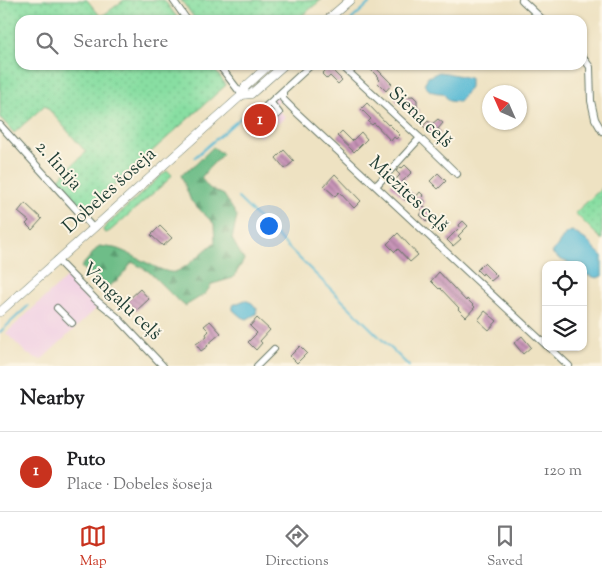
<!DOCTYPE html>
<html lang="en">
<head>
<meta charset="utf-8">
<style>
  body { margin:0; font-family:"Sorts Mill Goudy",serif; background:#f6f6f6; color:#202124 }
  .controls { position:absolute; right:15px; bottom:15px; display:grid; overflow:hidden; border-radius:10px; box-shadow:0 1px 4px #0004 }
  .controls button { width:45px; height:45px; display:grid; place-items:center; padding:0; border:0; border-bottom:1px solid #e0e0e0; background:#fff; color:#202124; font:25px sans-serif }
  .compass { position:absolute; left:482px; top:85px; width:45px; height:45px; border-radius:50%; background:#fff; box-shadow:0 1px 4px #0004; rotate:315deg }
  .you { position:absolute; left:268px; top:225px; width:18px; height:18px; margin:-12px; border:4px solid #fff; border-radius:50%; background:#1a73e8; box-shadow:0 0 0 8px #1a73e833 }
  .badge { display:grid; place-items:center; width:32px; height:32px; border-radius:50%; background:#c8321e; color:#fff; font-size:16px; font-weight:700 }
  .pin { position:absolute; translate:-50% -50%; border:2px solid #fff; box-shadow:0 1px 5px #0006 }
  .list { margin:0; padding:0; list-style:none }
  h2 { display:flex; justify-content:space-between; align-items:center; height:65px; margin:0; padding:0 20px; font-size:21px }
  h2 small { font-size:16px; font-weight:400; color:#757577 }
  .list li { display:grid; grid-template-columns:32px 1fr auto; gap:15px; align-items:center; box-sizing:border-box; height:80px; padding:0 20px; border-top:1px solid #e0e0e0 }
  .list b { display:block; font-size:19px; white-space:nowrap }
  .list p { margin:0; font-size:16px; white-space:nowrap; color:#757577 }
  .list em { font-size:16px; font-style:normal; color:#757577 }
  .icon { flex:none; width:28px; height:28px; fill:none; stroke:currentColor; stroke-width:2; stroke-linecap:round; stroke-linejoin:round }
  .map { position:relative; flex:none; width:602px; height:366px; overflow:hidden }
  .search { position:absolute; background:#fff; box-shadow:0 1px 4px #0004; left:15px; right:15px; top:15px; height:55px; display:flex; align-items:center; gap:12px; box-sizing:border-box; padding:0 18px; border-radius:15px; color:#757577; font-size:19px }
  .sheet { height:145px; background:#fff }
  nav { display:flex; justify-content:space-around; align-items:center; box-sizing:border-box; height:70px; border-top:1px solid #e0e0e0; background:#fff; font-size:14px; color:#757577 }
  nav a { display:grid; justify-items:center; gap:2px }
  nav .on { color:#c8321e }
  .map>svg:first-child { display:block }
  .built { fill:#f1d0e4 }
  .grass { fill:url(#grass-dots); stroke:#548e6b }
  .forest { fill:url(#forest-firs); stroke:#467d5e }
  .water { fill:#56b9d4; stroke:#3a7b84 }
  .lines { fill:none; stroke-linecap:round; stroke-linejoin:round }
  .stream { stroke:#56b9d4; stroke-width:2 }
  .building { fill:url(#building-back-hatch) }
  .minor-tunnel { stroke:#c5c1a6; stroke-width:6; stroke-dasharray:6 3; stroke-linecap:butt }
  .minor-casing { stroke:#677766; stroke-width:8 }
  .major-casing { stroke:#677766; stroke-width:9 }
  .minor { stroke:#fff; stroke-width:6 }
  .major { stroke:#fff; stroke-width:8 }
  .labels { text-anchor:middle; dominant-baseline:central; stroke-width:4; stroke-linejoin:round; paint-order:stroke }
  .street-label { font-size:19px; fill:#1f3d34; stroke:#fcf5e5 }
</style>
</head>
<body>
<div class="map">
<svg width="602" height="366" viewBox="0 0 602 366">
  <defs>
    <pattern id="grass-dots" width="8" height="8" patternUnits="userSpaceOnUse" patternTransform="scale(1.25)"><rect width="8" height="8" fill="#88dea2"/><path d="M2 2h.1M6 6h.1" fill="none" stroke="#75bf8c" stroke-width="1.8" stroke-linecap="round"/></pattern>
    <pattern id="forest-firs" width="22" height="20" patternUnits="userSpaceOnUse" patternTransform="scale(1.25)"><rect width="22" height="20" fill="#6ebd88"/><path d="M5 1l3.5 6h-7zM16 11l3.5 6h-7z" fill="#5a9b70"/></pattern>
    <pattern id="building-back-hatch" width="6" height="6" patternUnits="userSpaceOnUse" patternTransform="scale(1.25)"><rect width="6" height="6" fill="#c894b8"/><path d="M-1 5l2 2M0 0l6 6M5-1l2 2" fill="none" stroke="#a27a96"/></pattern>
  </defs>
  <rect width="100%" height="100%" fill="#fcf5e5"/>
  <filter id="ink" filterUnits="userSpaceOnUse"><feTurbulence type="fractalNoise" baseFrequency=".02" numOctaves="2"/><feDisplacementMap in="SourceGraphic" scale="10" xChannelSelector="R" yChannelSelector="G"/><feConvolveMatrix kernelMatrix="1 2 1 2 8 2 1 2 1" color-interpolation-filters="sRGB"/></filter>
  <filter id="wash" filterUnits="userSpaceOnUse"><feTurbulence type="fractalNoise" baseFrequency=".0096" numOctaves="4" result="noise"/><feDisplacementMap in="SourceGraphic" scale="20" xChannelSelector="R" yChannelSelector="G"/><feGaussianBlur stdDeviation="1.12" result="paint"/><feColorMatrix in="noise" values="0 0 0 0 0 0 0 0 0 0 0 0 0 0 0 0 0 1.4 0 .05"/><feComposite in="paint" operator="in"/></filter>
  <g filter="url(#wash)">
    <rect width="100%" height="100%" fill="#eee2c2"/>
    <!-- built -->
    <g class="built">
      <path d="M275,94L279,99L274,105L285,117L279,123L277,121L260,137L244,121Z"/>
      <path d="M67,277L97,308L41,360L27,354L6,333Z"/>
    </g>
    <!-- grass -->
    <g class="grass">
      <path d="M0,0H87L101,17L124,0H164L179,20H20V65H211L226,85L85,211L57,180L86,152L45,105L14,133L0,117Z"/>
      <path d="M181,0H321L297,20H196Z"/>
      <path d="M168,171L172,175L167,181L110,231L106,233L103,231L104,228L165,172Z"/>
      <path d="M602,188V240L575,213Z"/>
    </g>
    <!-- forest -->
    <path class="forest" d="M213,147L223,154L208,169L201,178L209,188L224,195L237,216L232,239L244,260L233,278L212,284L205,294L185,306L174,297L148,271L132,262C124,274 116,285 101,289L96,277L87,273L81,267L99,246C104,247 109,247 114,248C129,251 163,275 175,272C186,269 206,249 215,242L214,224L191,201L181,175L195,165Z"/>
    <!-- water -->
    <g class="water">
      <path d="M439,72C450,73 459,76 470,78V87L459,102L449,101L443,93C434,93 429,92 424,84L428,77Z"/>
      <path d="M572,231L586,240L602,256V276L597,278L583,274V265C572,265 560,261 552,253L566,233Z"/>
      <path d="M245,300L252,303L257,309L256,314L247,319L241,317L233,310V305Z"/>
    </g>
    <g class="lines">
      <!-- stream -->
      <g class="stream">
        <path d="M351,20L373,0"/>
        <path d="M195,157L259,102"/>
        <path d="M238,198L409,366"/>
        <path d="M0,332L28,306"/>
      </g>
    </g>
    <g id="blocks">
      <!-- building -->
      <g class="building">
        <path d="M366,65H379L376,68L392,84L386,91L378,83L380,81L377,78L378,77Z"/>
        <path d="M329,67L342,80L338,84L330,76L327,79L322,74Z"/>
        <path d="M413,96L417,100V109H419V115L415,117L411,115V114L400,103H397L395,99L396,97Z"/>
        <path d="M367,103L388,125L389,124L400,135L396,139L394,137L391,141L374,123L372,125L368,122L371,119L361,109Z"/>
        <path d="M438,119L443,123L438,129L441,132L436,138L423,126L428,121L432,124Z"/>
        <path d="M342,131L352,141L361,132L367,139L354,152L337,136Z"/>
        <path d="M284,150L294,161L285,169L276,158Z"/>
        <path d="M405,165L412,172L401,183L416,197L420,192L424,196L422,198L425,201L422,205L433,216L427,222L420,215L423,211L406,198L405,200L390,185L400,175L396,171L401,167L402,168Z"/>
        <path d="M438,173L446,181L438,189L430,181Z"/>
        <path d="M335,174L361,201L354,208L339,192L335,196L324,186Z"/>
        <path d="M25,203L42,219L32,230L26,224L29,221L18,212Z"/>
        <path d="M463,221L468,226L458,236L461,239L453,246L447,240L460,227L459,225Z"/>
        <path d="M160,226L172,238L163,246L151,235Z"/>
        <path d="M398,233L418,255L410,262L398,249L395,252L387,244Z"/>
        <path d="M484,263L497,276L491,281L483,273L482,275L477,270Z"/>
        <path d="M439,272L466,301L467,299L475,307L466,317L458,309L459,308L440,288L439,289L431,281Z"/>
        <path d="M140,289L149,299L136,311L127,301Z"/>
        <path d="M485,311L497,321L489,330L478,320Z"/>
        <path d="M257,318L270,330L260,341L262,343L256,350L248,342L257,333L250,326Z"/>
        <path d="M210,321L221,333L207,345L208,346L201,351L196,344L207,336L206,334L209,331L204,326Z"/>
        <path d="M522,336L531,347L523,354L514,343Z"/>
        <path d="M300,346L307,353L297,363L290,356Z"/>
      </g>
    </g>
  </g>
  <g filter="url(#ink)">
    <use href="#blocks" fill-opacity="0" stroke="#677766" stroke-width="1"/>
    <g class="lines">
      <!-- minor-tunnel -->
      <g class="minor-tunnel">
        <path d="M262,114L267,119"/>
        <path d="M257,119L261,123"/>
        <path d="M254,122L258,126"/>
      </g>
      <!-- minor casing -->
      <g class="minor-casing">
        <g id="minor">
          <path d="M173,0L187,20"/>
          <path d="M522,0L543,20"/>
          <path d="M582,56L590,67L591,101L595,119L602,131"/>
          <path d="M219,65L242,95"/>
          <path d="M341,65L420,138L457,174"/>
          <path d="M283,92V99L296,112L546,345"/>
          <path d="M271,103L279,113L259,130L257,131L250,123L251,120L311,65"/>
          <path d="M0,125L93,228"/>
          <path d="M376,186L420,138"/>
          <path d="M57,260L96,300L116,316L163,366"/>
          <path d="M57,308L72,323"/>
          <path d="M549,347L569,366"/>
          <path d="M257,366L274,349"/>
        </g>
      </g>
      <!-- major casing -->
      <g class="major-casing">
        <g id="major">
          <path d="M327,20L350,0"/>
          <path d="M242,95L251,94L284,65"/>
          <path d="M0,312L242,95L245,87L269,65"/>
        </g>
      </g>
      <!-- minor -->
      <use href="#minor" class="minor"/>
      <!-- major -->
      <use href="#major" class="major"/>
    </g>
  </g>
  <g class="labels">
    <!-- street labels -->
    <g class="street-label">
      <text transform="translate(420 118) rotate(43)">Siena ceļš</text>
      <text transform="translate(58 166) rotate(48)">2. līnija</text>
      <text transform="translate(110 191) rotate(-42)">Dobeles šoseja</text>
      <text transform="translate(408 195) rotate(43)">Miezītes ceļš</text>
      <text transform="translate(121 302) rotate(44)">Vangaļu ceļš</text>
    </g>
  </g>
</svg>
<div class="controls">
<button><svg class="icon" aria-label="locate" viewBox="0 0 24 24"><circle cx="12" cy="12" r="6"/><path d="M12 2v4M12 18v4M2 12h4M18 12h4"/></svg></button>
<button><svg class="icon" aria-label="layers" viewBox="0 0 24 24"><path d="M12 4l9 5-9 5-9-5zM3 14l9 5 9-5"/></svg></button>
</div>
<svg class="compass" viewBox="-18 -18 36 36"><path d="M0-13l5 13h-10z" fill="#e53935"/><path d="M0 13l5-13h-10z" fill="#757577"/></svg>
<div class="you"></div>
<div class="pin badge" style="left:260px;top:120px">1</div>
<div class="search"><svg class="icon" aria-label="search" viewBox="0 0 24 24"><circle cx="10" cy="10" r="6"/><path d="M15 15l6 6"/></svg>Search here</div>
</div>
<section class="sheet">
<h2>Nearby<small></small></h2>
<ul class="list">
<li><span class="badge">1</span><div><b>Puto</b><p>Place · Dobeles šoseja</p></div><em>120 m</em></li>
</ul>
</section>
<nav>
<a class="on"><svg class="icon" aria-label="map" viewBox="0 0 24 24"><path d="M3 6l6-2 6 2 6-2v14l-6 2-6-2-6 2zM9 4v14M15 6v14"/></svg>Map</a>
<a><svg class="icon" aria-label="directions" viewBox="0 0 24 24"><path d="M12 3l9 9-9 9-9-9zM9 14v-3h6M13 9l2 2-2 2"/></svg>Directions</a>
<a><svg class="icon" aria-label="saved" viewBox="0 0 24 24"><path d="M7 4h10v16l-5-4-5 4z"/></svg>Saved</a>
</nav>
</body>
</html>
